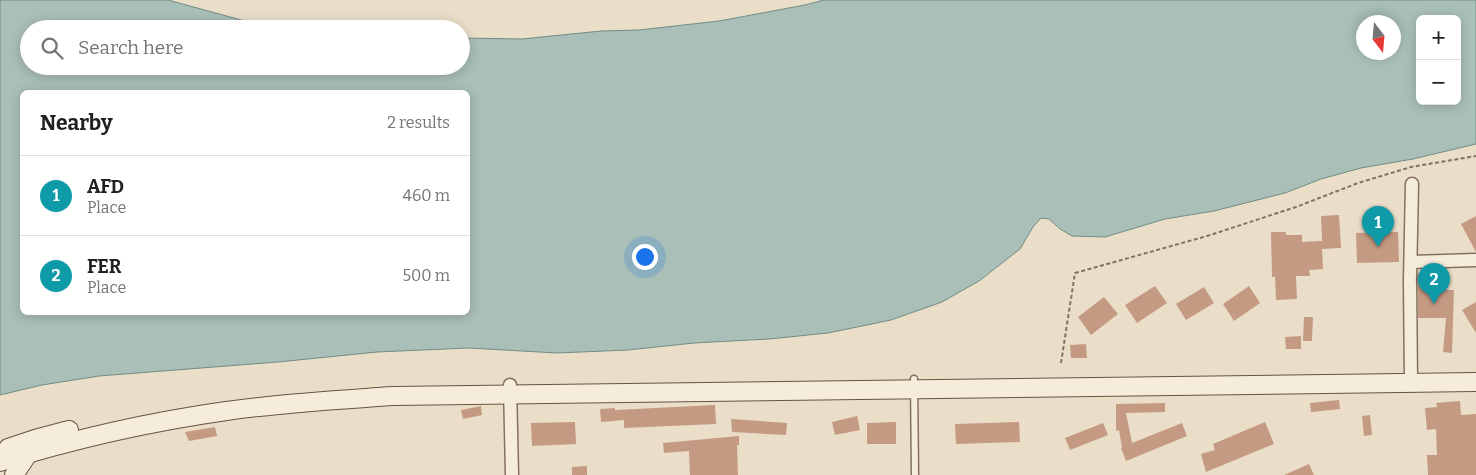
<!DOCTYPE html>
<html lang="en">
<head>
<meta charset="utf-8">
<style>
  body { margin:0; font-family:Bitter,serif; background:#f2f2f2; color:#202124 }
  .controls { position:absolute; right:15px; top:15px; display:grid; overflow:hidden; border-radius:8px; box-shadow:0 2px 12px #0003 }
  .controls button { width:45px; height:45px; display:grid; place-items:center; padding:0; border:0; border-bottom:1px solid #e0e0e0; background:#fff; color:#202124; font:25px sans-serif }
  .compass { position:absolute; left:1356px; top:15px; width:45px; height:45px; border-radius:50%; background:#fff; box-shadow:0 2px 12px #0003; rotate:164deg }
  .you { position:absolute; left:644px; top:256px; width:18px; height:18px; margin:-12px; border:4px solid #fff; border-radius:50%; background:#1a73e8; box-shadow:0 0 0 8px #1a73e833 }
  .badge { display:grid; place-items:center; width:32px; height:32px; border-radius:50%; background:#8e353c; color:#fff; font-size:16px; font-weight:700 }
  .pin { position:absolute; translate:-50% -41px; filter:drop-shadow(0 1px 2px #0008) }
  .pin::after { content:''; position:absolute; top:26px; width:18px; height:15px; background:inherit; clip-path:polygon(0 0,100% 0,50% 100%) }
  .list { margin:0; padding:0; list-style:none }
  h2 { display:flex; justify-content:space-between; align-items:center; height:65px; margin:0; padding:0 20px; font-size:21px }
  h2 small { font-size:16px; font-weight:400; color:#757577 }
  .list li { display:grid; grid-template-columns:32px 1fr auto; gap:15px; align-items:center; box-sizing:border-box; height:80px; padding:0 20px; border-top:1px solid #e0e0e0 }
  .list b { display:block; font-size:19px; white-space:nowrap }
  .list p { margin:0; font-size:16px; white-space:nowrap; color:#757577 }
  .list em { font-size:16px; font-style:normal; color:#757577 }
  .icon { flex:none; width:28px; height:28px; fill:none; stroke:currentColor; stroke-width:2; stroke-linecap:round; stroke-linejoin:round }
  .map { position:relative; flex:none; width:1476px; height:475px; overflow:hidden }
  .search { position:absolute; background:#fff; box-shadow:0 2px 12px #0003; left:20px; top:20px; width:450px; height:55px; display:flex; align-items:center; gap:12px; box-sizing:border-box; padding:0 18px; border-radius:28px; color:#757577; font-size:19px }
  .panel { position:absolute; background:#fff; box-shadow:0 2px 12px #0003; left:20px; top:90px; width:450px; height:225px; border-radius:8px }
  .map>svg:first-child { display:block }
  .water { fill:#a9bfb7; stroke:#718d84; fill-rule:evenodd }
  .building { fill:#c59a83 }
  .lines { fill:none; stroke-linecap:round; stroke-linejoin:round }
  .service-casing { stroke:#85715f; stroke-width:9 }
  .minor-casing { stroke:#85715f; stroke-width:15 }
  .secondary-casing { stroke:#675342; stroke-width:20 }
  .path { stroke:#85715f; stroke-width:2; stroke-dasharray:4 2.5; stroke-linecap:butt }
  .service { stroke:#f6ecdc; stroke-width:6 }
  .minor { stroke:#f6ecdc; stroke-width:12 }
  .secondary { stroke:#f6ecdc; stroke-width:18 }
</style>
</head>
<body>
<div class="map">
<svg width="1476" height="475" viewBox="0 0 1476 475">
  <rect width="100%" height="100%" fill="#eadec9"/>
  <!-- water -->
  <path class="water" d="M0,0H168L274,29H29V66H461V38L522,39L601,31L639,30L719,21L805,5L824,0H1476V144L1413,159L1361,168L1321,179L1285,193L1214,211L1165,219L1105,237L1072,236L1060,229L1049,219L1041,218L1033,227L1020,249L979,281L942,302L891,320L828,333L769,339L694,343L628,350L557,353L468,348L377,352L278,362L99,376L42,385L0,395ZM1420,19H1457V101H1420ZM1364,22H1394V52H1364ZM22,92H468V312H22Z"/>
  <!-- building -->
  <g class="building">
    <path d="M1339,215L1341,248L1322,249L1323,269L1309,270L1310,276H1296L1297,299L1276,300L1275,277H1272L1271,232H1286V235H1302V242L1322,241L1321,216Z"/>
    <path d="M1476,216V252L1461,224Z"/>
    <path d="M1398,232L1399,262L1357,263L1356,233Z"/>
    <path d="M1418,274H1426L1425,290H1454L1452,353L1443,352L1446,318H1418Z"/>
    <path d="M1155,286L1167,303L1137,323L1125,305Z"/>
    <path d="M1249,286L1260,303L1234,321L1223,304Z"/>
    <path d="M1204,287L1214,303L1186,320L1176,304Z"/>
    <path d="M1104,297L1118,314L1091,335L1078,317Z"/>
    <path d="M1476,302V333L1462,310Z"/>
    <path d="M1304,317H1313L1312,341H1303Z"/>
    <path d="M1301,336V349H1286L1285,337Z"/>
    <path d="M1086,344L1087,358H1071L1070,345Z"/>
    <path d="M1339,400L1340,409L1311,412L1310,403Z"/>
    <path d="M1460,401L1461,415L1476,414V475H1428L1427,455H1437L1436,429L1427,430L1425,408L1437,407L1436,403Z"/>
    <path d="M1165,403V412L1126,413L1132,443L1182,423L1187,436L1126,461L1121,448L1122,447L1119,430L1116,431V404Z"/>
    <path d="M715,405L716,424L624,428V420L601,422L600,409L615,408V410Z"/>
    <path d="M481,406L482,415L463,419L461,410Z"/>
    <path d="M1370,415L1372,435L1364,436L1362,416Z"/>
    <path d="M857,416L860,430L835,435L832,422Z"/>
    <path d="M731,419L787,423L786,435L732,432Z"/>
    <path d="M575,422L576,444L532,446L531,423Z"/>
    <path d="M896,422V444H867V423Z"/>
    <path d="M1019,422L1020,442L956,444L955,424Z"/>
    <path d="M1265,422L1274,444L1206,472L1201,454L1215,450L1213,444Z"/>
    <path d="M1103,423L1108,435L1070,450L1065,438Z"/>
    <path d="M215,427L217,436L189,441L185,432Z"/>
    <path d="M739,436V445H737L738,475H690L689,451L664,453L663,443Z"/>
    <path d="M1309,464L1314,475H1284Z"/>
    <path d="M587,466V475H572V467Z"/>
  </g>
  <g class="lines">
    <!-- service casing -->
    <g class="service-casing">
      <path id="service" d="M914,379L915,475"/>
    </g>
    <!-- minor casing -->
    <g class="minor-casing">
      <g id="minor">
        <path d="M1411,262L1476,260"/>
        <path d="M1411,383L1410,280L1412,184"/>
        <path d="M510,385L512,475"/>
      </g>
    </g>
    <!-- secondary casing -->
    <g class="secondary-casing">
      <g id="secondary">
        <path d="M8,448L35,439L69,430"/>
        <path d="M0,462C74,439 149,422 226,411C281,403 337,400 393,396L1476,382"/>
        <path d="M14,475L28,454"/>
      </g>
    </g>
    <!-- path -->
    <path class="path" d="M1061,363L1075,273L1207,236L1296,207L1358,183L1411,167L1476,156"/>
    <!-- service -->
    <use href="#service" class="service"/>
    <!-- minor -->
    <use href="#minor" class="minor"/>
    <!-- secondary -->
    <use href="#secondary" class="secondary"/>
  </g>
</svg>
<div class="controls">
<button>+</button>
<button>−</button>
</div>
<svg class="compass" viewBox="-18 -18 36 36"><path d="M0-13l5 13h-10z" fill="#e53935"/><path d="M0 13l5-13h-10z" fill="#757577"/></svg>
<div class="you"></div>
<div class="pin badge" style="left:1378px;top:247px;background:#0f9aa8">1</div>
<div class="pin badge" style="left:1434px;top:304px;background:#0f9aa8">2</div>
<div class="search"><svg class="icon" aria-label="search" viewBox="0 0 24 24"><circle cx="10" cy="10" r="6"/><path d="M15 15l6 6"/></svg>Search here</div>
<section class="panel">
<h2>Nearby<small>2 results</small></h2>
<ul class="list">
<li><span class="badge" style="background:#0f9aa8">1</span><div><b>AFD</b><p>Place</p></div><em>460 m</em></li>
<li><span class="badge" style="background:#0f9aa8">2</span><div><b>FER</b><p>Place</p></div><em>500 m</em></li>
</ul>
</section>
</div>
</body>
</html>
